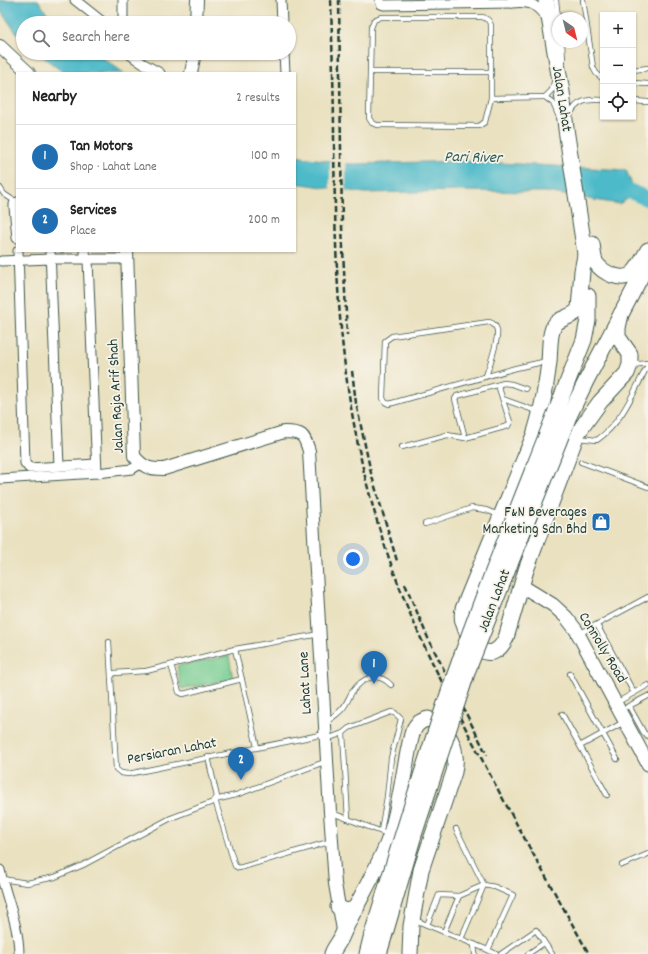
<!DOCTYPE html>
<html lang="en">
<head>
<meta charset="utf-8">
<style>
  body { margin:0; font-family:Dekko,sans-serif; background:#f6f6f6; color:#222 }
  .controls { position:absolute; right:12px; top:12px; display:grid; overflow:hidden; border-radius:0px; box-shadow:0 1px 3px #0004 }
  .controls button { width:36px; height:36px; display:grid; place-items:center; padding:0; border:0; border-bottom:1px solid #e0e0e0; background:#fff; color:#222; font:20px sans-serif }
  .compass { position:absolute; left:552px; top:12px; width:36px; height:36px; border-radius:50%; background:#fff; box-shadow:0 1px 3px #0004; rotate:145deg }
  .you { position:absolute; left:353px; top:559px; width:14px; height:14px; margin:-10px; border:3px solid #fff; border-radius:50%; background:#1a73e8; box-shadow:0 0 0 6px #1a73e833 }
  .badge { display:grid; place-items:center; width:26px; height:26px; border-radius:50%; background:#1f6fb2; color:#fff; font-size:13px; font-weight:700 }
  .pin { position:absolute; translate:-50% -33px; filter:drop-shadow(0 1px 2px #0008) }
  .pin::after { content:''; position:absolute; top:21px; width:14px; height:12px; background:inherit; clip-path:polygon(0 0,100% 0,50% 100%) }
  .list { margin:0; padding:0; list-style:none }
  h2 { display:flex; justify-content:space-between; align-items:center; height:52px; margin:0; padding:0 16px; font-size:17px }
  h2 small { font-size:13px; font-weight:400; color:#767676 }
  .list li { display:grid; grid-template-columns:26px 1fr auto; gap:12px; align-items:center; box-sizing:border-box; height:64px; padding:0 16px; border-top:1px solid #e0e0e0 }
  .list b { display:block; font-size:15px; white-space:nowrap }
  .list p { margin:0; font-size:13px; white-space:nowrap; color:#767676 }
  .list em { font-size:13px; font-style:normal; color:#767676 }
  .icon { flex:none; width:22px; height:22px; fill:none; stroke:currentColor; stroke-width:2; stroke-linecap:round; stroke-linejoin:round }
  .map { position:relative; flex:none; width:648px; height:954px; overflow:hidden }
  .search { position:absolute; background:#fff; box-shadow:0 1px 3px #0004; left:16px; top:16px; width:280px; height:44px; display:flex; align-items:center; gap:10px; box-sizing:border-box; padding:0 14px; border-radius:22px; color:#767676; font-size:15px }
  .panel { position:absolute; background:#fff; box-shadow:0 1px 3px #0004; left:16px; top:72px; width:280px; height:180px; border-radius:0px }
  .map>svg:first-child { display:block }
  .green { fill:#77cd92; stroke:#4b8563 }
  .water { fill:#4ebac9; stroke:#367c7e }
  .pier { fill:#eae1c0 }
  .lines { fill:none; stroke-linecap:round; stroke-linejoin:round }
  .river { stroke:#4ebac9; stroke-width:15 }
  .service-casing { stroke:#3d5649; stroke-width:6 }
  .minor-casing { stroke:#3d5649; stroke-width:11 }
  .tertiary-casing { stroke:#3d5649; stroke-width:14 }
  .secondary-casing { stroke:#3d5649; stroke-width:15 }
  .primary-casing { stroke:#3d5649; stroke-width:17 }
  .service { stroke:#fff; stroke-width:4.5 }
  .minor { stroke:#fff; stroke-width:9 }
  .tertiary { stroke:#fff; stroke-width:12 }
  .secondary { stroke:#fff; stroke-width:13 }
  .primary { stroke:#fff; stroke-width:15 }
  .rail { stroke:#1f3d34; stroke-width:2.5; stroke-dasharray:6 3; stroke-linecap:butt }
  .primary-bridge-casing { stroke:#3d5649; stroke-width:17; stroke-linecap:butt }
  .primary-bridge { stroke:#fff; stroke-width:15 }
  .labels { text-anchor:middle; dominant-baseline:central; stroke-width:3.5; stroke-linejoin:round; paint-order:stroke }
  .street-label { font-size:15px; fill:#1f3d34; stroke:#f7f3e8 }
  .poi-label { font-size:15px; fill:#1f3d34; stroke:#f7f3e8; text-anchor:end }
  .water-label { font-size:16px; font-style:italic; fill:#2b5c59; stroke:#f7f3e8 }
</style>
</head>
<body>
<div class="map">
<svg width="648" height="954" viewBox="0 0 648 954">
  <rect width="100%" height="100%" fill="#f7f3e8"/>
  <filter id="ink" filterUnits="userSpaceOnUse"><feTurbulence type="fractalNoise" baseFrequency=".025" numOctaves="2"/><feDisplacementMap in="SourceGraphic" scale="8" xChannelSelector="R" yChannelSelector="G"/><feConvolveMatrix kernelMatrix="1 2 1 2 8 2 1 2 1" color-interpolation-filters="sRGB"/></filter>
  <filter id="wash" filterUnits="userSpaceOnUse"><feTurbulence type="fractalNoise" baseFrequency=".012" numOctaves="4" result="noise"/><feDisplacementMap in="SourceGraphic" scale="16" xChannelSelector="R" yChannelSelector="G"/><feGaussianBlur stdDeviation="0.9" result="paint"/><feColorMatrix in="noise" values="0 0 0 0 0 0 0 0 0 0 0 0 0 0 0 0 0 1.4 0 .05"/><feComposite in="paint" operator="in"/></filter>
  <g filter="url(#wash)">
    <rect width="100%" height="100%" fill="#eae1c0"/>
    <!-- green -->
    <path class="green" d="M229,656L233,679L181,689L177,666Z"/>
    <!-- water -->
    <g class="water">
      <path d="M0,0H38L47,13L59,23H23V42L0,10Z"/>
      <path d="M38,53H96L124,73H64Z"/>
      <path d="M295,156L351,164L464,161L626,170L636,194L619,204L546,192L460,191L365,193L295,183Z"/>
    </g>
    <!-- pier -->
    <path class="pier" d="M330,159L346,161V192L330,190Z"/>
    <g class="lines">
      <!-- river -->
      <path class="river" d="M618,186L648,199"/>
    </g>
  </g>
  <g filter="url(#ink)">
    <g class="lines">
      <!-- service casing -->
      <g class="service-casing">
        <g id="service">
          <path d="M556,0L558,18"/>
          <path d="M583,0L593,67L596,73L603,79"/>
          <path d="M381,17H483L488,20L491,25V98L485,122L479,126L377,125L372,123L369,118L371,28L374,20Z"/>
          <path d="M562,42L563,61"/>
          <path d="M633,70L648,68"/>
          <path d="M370,72H491"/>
          <path d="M633,83L648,84"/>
          <path d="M545,97L553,103L559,117"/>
          <path d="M491,98L545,97L552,90L554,82"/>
          <path d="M633,101L648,102"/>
          <path d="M570,116C575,100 589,99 603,100"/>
          <path d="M0,188L4,194L16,202"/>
          <path d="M632,365L648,363"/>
          <path d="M486,376C489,367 499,339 497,330C496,326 493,323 489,322L392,336L385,341L383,398L385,402L389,404L516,368L547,361"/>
          <path d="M503,399L539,412"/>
          <path d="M465,438L455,399L457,396L504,383L512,384L526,389"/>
          <path d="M578,438L597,440C622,423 634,391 648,365"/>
          <path d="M402,447L447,435L465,438L508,426L510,422L498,385"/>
          <path d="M581,462L648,487"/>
          <path d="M425,524L472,508L486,510L499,515"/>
          <path d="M597,625L634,693"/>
          <path d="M320,634L235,649L146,671L114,673L111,677L116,769L121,773L128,774L325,734"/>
          <path d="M579,634L648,597"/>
          <path d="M109,642L111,677"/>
          <path d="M235,649L257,747"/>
          <path d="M171,665L179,692L183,694L242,679"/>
          <path d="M570,674L617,759"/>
          <path d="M616,703L648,685"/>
          <path d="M629,706L644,733L648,736"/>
          <path d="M627,707L648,696"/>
          <path d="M562,714L580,746"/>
          <path d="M326,722C332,718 338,714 343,708C347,703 349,697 352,692C363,677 377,671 391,685"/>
          <path d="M343,733L349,728L391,712L395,713L401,719L391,758L387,797L381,831"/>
          <path d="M327,739L343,733L348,819L332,813"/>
          <path d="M327,761L236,795L215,800L235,866L239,868L332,841"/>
          <path d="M607,795L580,746L624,722"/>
          <path d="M348,819L382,832"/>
          <path d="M456,829L484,885L461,939"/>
          <path d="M622,865L648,854"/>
          <path d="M2,879L27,883L55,877L83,865L171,818L213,802L217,797L208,757"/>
          <path d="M415,920L488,950L496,954"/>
          <path d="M427,925L439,895L459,896L484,885L495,887L513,895L488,950"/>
          <path d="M444,932L459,896"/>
          <path d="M474,944L475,954"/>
          <path d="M501,954L536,930L552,954"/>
          <path d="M528,954L544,943"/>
        </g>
      </g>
      <!-- minor casing -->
      <g class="minor-casing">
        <g id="minor">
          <path d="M75,0L104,23"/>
          <path d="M123,0V23"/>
          <path d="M281,0L282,23"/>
          <path d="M380,0L381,4L384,5L512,3V0"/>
          <path d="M512,3C531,1 536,4 547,19"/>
          <path d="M128,53L142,63L160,73"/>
          <path d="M284,53L285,73"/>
          <path d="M17,202L14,204V207L17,238"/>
          <path d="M18,251L25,463L29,468L96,464"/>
          <path d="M50,251L59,466"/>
          <path d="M84,251L88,260L97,473"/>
          <path d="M1,261L50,259H127"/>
          <path d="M0,479L97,473L132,469L140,464"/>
          <path d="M0,870C6,898 19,925 19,954"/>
        </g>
      </g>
      <!-- tertiary casing -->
      <g class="tertiary-casing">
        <g id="tertiary">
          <path d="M196,23L197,0"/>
          <path d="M0,46L29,73"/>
          <path d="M191,73L195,53"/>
          <path d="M127,251L134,456C144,468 149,469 164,469L284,432C302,432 304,434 309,451L330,812L335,884L343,930"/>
        </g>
      </g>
      <!-- secondary casing -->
      <g class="secondary-casing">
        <path id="secondary" d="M522,586L553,605L566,617L576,630L648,764"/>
      </g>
      <!-- primary casing -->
      <g class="primary-casing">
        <g id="primary">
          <path d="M546,0L562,92L566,129L586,260"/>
          <path d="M592,244C593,249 593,258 596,263C603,273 621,282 632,274C639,268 643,258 648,250"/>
          <path d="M586,250L582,271L579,309C573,318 559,317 554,326C549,334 550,352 549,362C546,387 542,411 534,435L463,609C462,613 462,618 463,622C469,644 491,669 506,638L526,570L577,434L600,402L627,373L630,365V354L618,337V328L621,314"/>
          <path d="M556,411L584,340L588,320V296"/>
          <path d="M569,416L587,379L648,263"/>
          <path d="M338,907L343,910L349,911L357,907"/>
          <path d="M332,954C334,948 338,944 341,938C355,905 375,875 388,842C401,807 403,769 412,734C415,725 419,721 428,719C443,723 454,741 455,756C456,761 455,767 454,772L421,870L411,926L410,954"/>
          <path d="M367,954L372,934"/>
          <path d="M379,954L384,937"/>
        </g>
      </g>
      <!-- service -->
      <use href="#service" class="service"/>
      <!-- minor -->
      <use href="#minor" class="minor"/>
      <!-- tertiary -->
      <use href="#tertiary" class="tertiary"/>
      <!-- secondary -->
      <use href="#secondary" class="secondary"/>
      <!-- primary -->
      <use href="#primary" class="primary"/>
      <!-- rail -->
      <g class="rail">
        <path d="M331,0C332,46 334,91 334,137C335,233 336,330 354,424C366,492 387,560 414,623C433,666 455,708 477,750C513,819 551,886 589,954"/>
        <path d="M339,0L342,227L347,335"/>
        <path d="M352,371L356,403L371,473L397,561"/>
        <path d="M405,584L428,638L487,755"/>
      </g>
      <!-- primary-bridge casing -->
      <g class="primary-bridge-casing">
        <g id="primary-bridge">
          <path d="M372,934C400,843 427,752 459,663C489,578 523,495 556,411"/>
          <path d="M384,937L414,835L469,667L569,416"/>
        </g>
      </g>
      <!-- primary-bridge -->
      <use href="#primary-bridge" class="primary-bridge"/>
    </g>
  </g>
  <!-- icons -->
  <defs>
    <g id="shop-square" transform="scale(1)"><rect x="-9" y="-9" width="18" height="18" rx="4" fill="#1f6fb2" stroke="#f7f3e8"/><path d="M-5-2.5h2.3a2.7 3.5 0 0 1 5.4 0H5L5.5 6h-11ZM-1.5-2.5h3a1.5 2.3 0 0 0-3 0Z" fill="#fff"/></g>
  </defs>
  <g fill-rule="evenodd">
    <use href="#shop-square" x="601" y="522"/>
  </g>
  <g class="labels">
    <!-- street labels -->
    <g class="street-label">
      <text transform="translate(561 99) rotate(81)">Jalan Lahat</text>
      <text transform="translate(117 396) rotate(-93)">Jalan Raja Arif Shah</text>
      <text transform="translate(495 601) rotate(-69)">Jalan Lahat</text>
      <text transform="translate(602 648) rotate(59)">Connolly Road</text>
      <text transform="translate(306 683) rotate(-93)">Lahat Lane</text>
      <text transform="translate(172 752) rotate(-11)">Persiaran Lahat</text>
    </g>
    <!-- poi labels -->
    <g class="poi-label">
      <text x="587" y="513">F&amp;N Beverages<tspan x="587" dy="17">Marketing Sdn Bhd</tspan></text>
    </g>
    <!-- water labels -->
    <g class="water-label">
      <text transform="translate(473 158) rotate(1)">Pari River</text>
    </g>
  </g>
</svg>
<div class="controls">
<button>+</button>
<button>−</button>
<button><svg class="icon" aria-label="locate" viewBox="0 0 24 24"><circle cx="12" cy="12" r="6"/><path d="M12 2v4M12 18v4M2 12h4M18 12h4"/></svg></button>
</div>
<svg class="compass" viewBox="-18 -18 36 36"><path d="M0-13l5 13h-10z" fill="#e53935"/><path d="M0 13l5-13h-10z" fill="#767676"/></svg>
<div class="you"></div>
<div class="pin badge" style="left:374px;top:684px">1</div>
<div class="pin badge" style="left:241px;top:780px">2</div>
<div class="search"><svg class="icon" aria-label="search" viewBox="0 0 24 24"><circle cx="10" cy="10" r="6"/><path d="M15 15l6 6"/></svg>Search here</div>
<section class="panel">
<h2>Nearby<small>2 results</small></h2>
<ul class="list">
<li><span class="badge">1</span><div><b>Tan Motors</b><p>Shop · Lahat Lane</p></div><em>100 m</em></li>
<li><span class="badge">2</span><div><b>Services</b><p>Place</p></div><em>200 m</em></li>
</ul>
</section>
</div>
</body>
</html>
